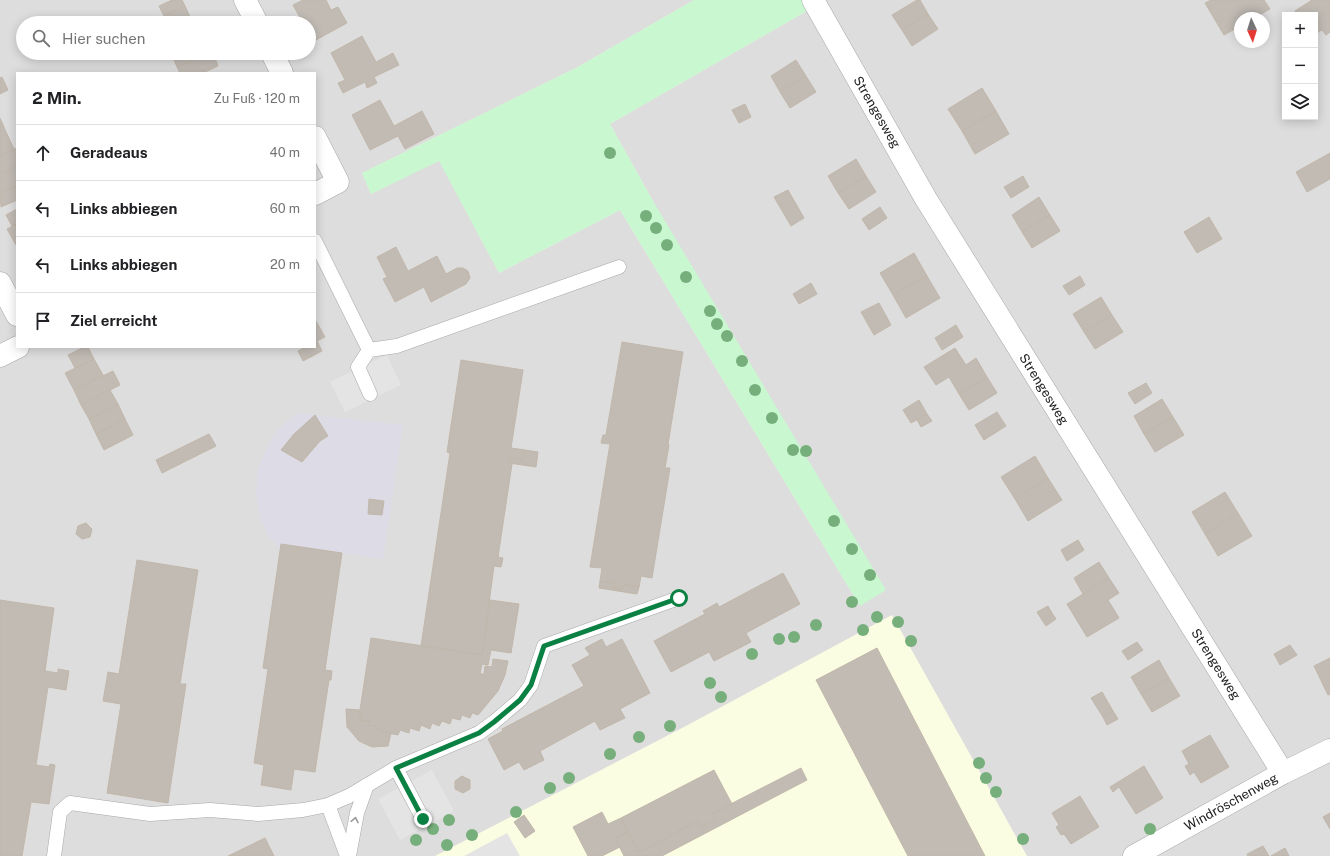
<!DOCTYPE html>
<html lang="de">
<head>
<meta charset="utf-8">
<style>
  body { margin:0; font-family:"Public Sans",sans-serif; background:#f2f2f2; color:#202124 }
  .controls { position:absolute; right:12px; top:12px; display:grid; overflow:hidden; border-radius:0px; box-shadow:0 2px 10px #0003 }
  .controls button { width:36px; height:36px; display:grid; place-items:center; padding:0; border:0; border-bottom:1px solid #e0e0e0; background:#fff; color:#202124; font:20px sans-serif }
  .compass { position:absolute; left:1234px; top:12px; width:36px; height:36px; border-radius:50%; background:#fff; box-shadow:0 2px 10px #0003; rotate:176deg }
  .stop { position:absolute; width:12px; height:12px; margin:-9px; border:3px solid #0b8043; border-radius:50%; background:#fff }
  .stop.end { background:#0b8043; border-color:#fff; box-shadow:0 1px 4px #0008 }
  .list { margin:0; padding:0; list-style:none }
  h2 { display:flex; justify-content:space-between; align-items:center; height:52px; margin:0; padding:0 16px; font-size:17px }
  h2 small { font-size:13px; font-weight:400; color:#757577 }
  .list li { display:grid; grid-template-columns:26px 1fr auto; gap:12px; align-items:center; box-sizing:border-box; height:56px; padding:0 16px; border-top:1px solid #e0e0e0 }
  .list b { display:block; font-size:15px; white-space:nowrap }
  .list em { font-size:13px; font-style:normal; color:#757577 }
  .icon { flex:none; width:22px; height:22px; fill:none; stroke:currentColor; stroke-width:2; stroke-linecap:round; stroke-linejoin:round }
  .map { position:relative; flex:none; width:1330px; height:856px; overflow:hidden }
  .search { position:absolute; background:#fff; box-shadow:0 2px 10px #0003; left:16px; top:16px; width:300px; height:44px; display:flex; align-items:center; gap:10px; box-sizing:border-box; padding:0 14px; border-radius:22px; color:#757577; font-size:15px }
  .panel { position:absolute; background:#fff; box-shadow:0 2px 10px #0003; left:16px; top:72px; width:300px; height:276px; border-radius:0px }
  .map>svg:first-child { display:block }
  .residential { fill:#dedddd; fill-rule:evenodd }
  .education { fill:#fbfde3 }
  .park { fill:#c8f7d0 }
  .parking { fill:#e4e4e4 }
  .plaza { fill:#dddce6 }
  .building { fill:#c1bbb4; stroke:#c1b7aa }
  .lines { fill:none; stroke-linecap:round; stroke-linejoin:round }
  .service-casing { stroke:#a7a7a7; stroke-width:15 }
  .minor-casing { stroke:#a7a7a7; stroke-width:23 }
  .service { stroke:#fff; stroke-width:14 }
  .minor { stroke:#fff; stroke-width:22 }
  .tree { fill:#76af7c }
  .oneway { stroke:#9b9b9b }
  .route { stroke:#0b8043; stroke-width:5 }
  .labels { text-anchor:middle; dominant-baseline:central; stroke-width:3; stroke-linejoin:round; paint-order:stroke }
  .street-label { font-size:13px; fill:#202020; stroke:#fff }
</style>
</head>
<body>
<div class="map">
<svg width="1330" height="856" viewBox="0 0 1330 856">
  <rect width="100%" height="100%" fill="#f0eee7"/>
  <!-- residential -->
  <path class="residential" d="M0,0H694L576,68L362,173L371,194L439,160L499,273L620,210L860,606L653,201L610,124L826,0H1330V856H0ZM1285,15H1315V117H1285ZM1240,18H1264V42H1240ZM23,23H309V53H23ZM17,73H315V347H17Z"/>
  <!-- education -->
  <path class="education" d="M892,615L1027,856H435L684,727Z"/>
  <!-- park -->
  <path class="park" d="M694,0H826L610,124L653,201L886,590L860,606L620,210L499,273L439,161L371,194L362,173L576,68Z"/>
  <!-- parking -->
  <g class="parking">
    <path d="M387,355L401,385L345,412L330,382Z"/>
    <path d="M432,770L454,811L400,840L378,799Z"/>
    <path d="M507,833L520,856H464Z"/>
  </g>
  <!-- plaza -->
  <path class="plaza" d="M298,413L403,425L383,559L281,544L280,550L268,536L260,516L256,493L258,469L267,447L278,429Z"/>
  <!-- building -->
  <g class="building">
    <path d="M172,0H182L185,6L164,16L159,6Z"/>
    <path d="M303,0H326L331,10L338,7L347,23L314,41L311,36L309,37V23H303L293,5Z"/>
    <path d="M917,0H920L928,14L902,30L892,15Z"/>
    <path d="M1211,0H1264L1270,9L1254,18H1240V26L1224,35L1205,3Z"/>
    <path d="M1312,0H1330V32L1326,35L1322,30L1315,34V15H1297L1295,11Z"/>
    <path d="M185,6L190,17L178,23H170L166,15Z"/>
    <path d="M928,14L938,29L912,46L902,30Z"/>
    <path d="M362,36L376,62L393,53L399,65L374,77L377,83L367,88L365,82L343,93L338,83L345,80L331,53Z"/>
    <path d="M171,53H206V54L177,67Z"/>
    <path d="M206,54L210,61L215,58L218,66L203,73H180L177,67Z"/>
    <path d="M796,60L806,76L780,92L771,76Z"/>
    <path d="M806,76L816,92L790,108L780,92Z"/>
    <path d="M2,77L8,90L0,94V78Z"/>
    <path d="M982,88L996,111L962,131L948,109Z"/>
    <path d="M380,100L394,126L422,111L434,134L405,149L398,136L370,150L352,115Z"/>
    <path d="M745,104L751,117L739,123L732,110Z"/>
    <path d="M996,111L1009,134L975,154L962,131Z"/>
    <path d="M0,118L7,134L0,138Z"/>
    <path d="M7,134L14,149L0,156V138Z"/>
    <path d="M17,148V166L0,173V156Z"/>
    <path d="M1330,153V179L1307,192L1296,172Z"/>
    <path d="M856,159L866,176L838,193L828,176Z"/>
    <path d="M17,166V186L0,193V173Z"/>
    <path d="M866,176L876,192L849,209L838,193Z"/>
    <path d="M1023,176L1029,187L1011,198L1004,187Z"/>
    <path d="M17,186V200L1,207L0,193Z"/>
    <path d="M788,190L804,218L791,226L774,197Z"/>
    <path d="M1039,197L1050,215L1022,232L1012,215Z"/>
    <path d="M880,207L887,218L869,230L862,219Z"/>
    <path d="M17,209V224L12,226L6,215Z"/>
    <path d="M1050,215L1060,231L1032,248L1022,232Z"/>
    <path d="M1209,217L1222,239L1197,253L1184,232Z"/>
    <path d="M17,224V245H16L7,229Z"/>
    <path d="M396,247L408,271L437,256L446,274L457,268H463L468,271L470,278L466,284L431,302L424,287L395,302L383,279L387,277L377,257Z"/>
    <path d="M914,253L927,276L893,295L880,273Z"/>
    <path d="M927,276L940,298L906,318L893,295Z"/>
    <path d="M1080,276L1085,285L1069,295L1063,286Z"/>
    <path d="M811,283L817,294L799,304L793,294Z"/>
    <path d="M1101,297L1112,315L1084,332L1073,314Z"/>
    <path d="M879,303L891,325L874,335L861,312Z"/>
    <path d="M1112,315L1123,332L1095,349L1084,332Z"/>
    <path d="M316,321L325,337L315,342V322Z"/>
    <path d="M956,325L963,337L942,350L935,338Z"/>
    <path d="M317,341L322,351L303,361L298,351L306,347H315V342Z"/>
    <path d="M622,342L683,352L668,444L669,445L665,468H670L652,578L641,576L639,587L624,585L623,589L614,588L615,583L600,581L602,568L590,567L610,444L601,443L603,435H606Z"/>
    <path d="M84,347H88L94,359L75,368L68,355Z"/>
    <path d="M955,348L966,365L976,358L987,377L959,394L949,377L936,385L924,367Z"/>
    <path d="M94,359L103,375L74,390L65,373Z"/>
    <path d="M461,360L523,370L511,448L525,450L523,460L510,458L509,463L512,464L498,557L503,558L501,567L494,566L482,655L421,646L450,453L447,452Z"/>
    <path d="M113,371L120,385L81,405L74,390Z"/>
    <path d="M987,377L997,393L969,410L959,394Z"/>
    <path d="M1146,383L1152,393L1135,404L1128,393Z"/>
    <path d="M110,390L118,404L89,419L81,405Z"/>
    <path d="M1162,399L1173,417L1144,434L1134,416Z"/>
    <path d="M919,400L927,414L911,423L903,410Z"/>
    <path d="M118,404L125,419L96,434L89,419Z"/>
    <path d="M997,412L1006,426L984,440L975,425Z"/>
    <path d="M927,414L932,421L921,427L917,420Z"/>
    <path d="M315,415L328,436L320,441L302,462L281,450L294,434Z"/>
    <path d="M1173,417L1184,435L1155,452L1144,434Z"/>
    <path d="M125,419L133,435L104,450L96,434Z"/>
    <path d="M209,434L216,446L162,473L156,460Z"/>
    <path d="M525,450L538,452L536,467L509,463L510,458L523,460Z"/>
    <path d="M1035,456L1048,478L1015,499L1001,477Z"/>
    <path d="M1048,478L1062,500L1028,521L1015,499Z"/>
    <path d="M1225,492L1238,513L1205,534L1192,512Z"/>
    <path d="M369,499L384,501L382,515L368,514Z"/>
    <path d="M1238,513L1252,536L1218,556L1205,534Z"/>
    <path d="M86,523L92,529L90,537L82,539L76,534L78,526Z"/>
    <path d="M1078,540L1084,550L1067,561L1061,550Z"/>
    <path d="M281,544L342,553L325,670L332,671L331,680H329L315,772L294,769L291,790L261,785L264,765L254,763L268,669L263,668Z"/>
    <path d="M137,560L198,570L180,684H186L168,803L107,793L121,704L103,701L108,672L119,674Z"/>
    <path d="M1099,562L1109,578L1083,594L1074,578Z"/>
    <path d="M783,573L800,604L746,633L751,642L714,661L709,652L671,672L654,641L705,614L703,611L717,603L719,607Z"/>
    <path d="M1109,578L1119,593L1108,600L1119,618L1087,637L1067,604Z"/>
    <path d="M600,581L615,583L614,588L623,589L624,585L639,587L637,594L599,588Z"/>
    <path d="M0,600L54,608L45,671L58,673V669L69,671L66,690L48,687L36,765L49,767L50,764L55,765L49,804L31,802L22,856H0Z"/>
    <path d="M490,600L519,604L511,653L491,650L488,665L482,664L480,674H484L485,666L492,667L493,659L508,661L505,675L498,691L478,715L472,713L470,718L462,715L460,720L452,718L450,724L442,721L439,726L432,723L430,729L421,725L419,731L410,728L409,733L400,730L398,735L378,731V727L368,725L369,721L360,720V710L371,638L482,655Z"/>
    <path d="M1048,606L1052,613L1042,620L1037,612Z"/>
    <path d="M1052,613L1056,619L1046,626L1042,620Z"/>
    <path d="M602,639L606,647L622,639L650,693L620,709L625,718L600,730L595,721L540,751L544,760L524,770L519,762L504,770L488,739L503,731L502,729L584,686L572,665L590,655L585,648Z"/>
    <path d="M1137,642L1143,650L1128,660L1122,651Z"/>
    <path d="M1290,645L1297,655L1280,665L1274,654Z"/>
    <path d="M877,648L985,856H908L816,680Z"/>
    <path d="M1330,658V694L1328,695L1314,666Z"/>
    <path d="M1159,660L1169,678L1141,694L1131,677Z"/>
    <path d="M1169,678L1180,696L1152,712L1141,694Z"/>
    <path d="M1102,692L1113,711L1103,717L1091,698Z"/>
    <path d="M346,709L360,710V720L369,721L368,725L378,727V731L391,733L388,746L372,747L359,741L347,727Z"/>
    <path d="M1113,711L1118,719L1107,725L1103,717Z"/>
    <path d="M1210,735L1229,767L1201,783L1194,772L1190,775L1185,766L1189,764L1182,751Z"/>
    <path d="M1144,766L1163,798L1136,814L1119,787L1113,792L1110,787Z"/>
    <path d="M801,768L807,780L662,856H624L615,838L628,832L639,852L698,821L701,827L715,820L711,814Z"/>
    <path d="M714,770L732,804L711,814L715,820L701,827L698,821L639,852L621,818Z"/>
    <path d="M462,776L470,780V789L463,793L455,789V781Z"/>
    <path d="M1080,796L1099,827L1071,844L1064,834L1061,835L1056,827L1059,825L1052,813Z"/>
    <path d="M602,812L608,824L621,818L628,832L615,838L620,847L602,856H588L573,827Z"/>
    <path d="M1330,813V829L1323,817Z"/>
    <path d="M524,815L535,831L525,838L514,822Z"/>
    <path d="M265,838L274,856H228Z"/>
    <path d="M1263,846L1269,856H1248L1247,854Z"/>
    <path d="M1285,848L1289,856H1271Z"/>
  </g>
  <g class="lines">
    <!-- service casing -->
    <g class="service-casing">
      <g id="service">
        <path d="M315,241L369,350"/>
        <path d="M370,394L358,367L369,350L397,346L619,267"/>
        <path d="M396,768L423,819"/>
        <path d="M328,805L347,856"/>
        <path d="M54,856L60,812L70,803L150,814L210,810L258,814L303,810L328,805L349,796L396,768L479,733L494,722L520,700L531,685L544,646L679,598"/>
        <path d="M349,856L357,813L367,785"/>
      </g>
    </g>
    <!-- minor casing -->
    <g class="minor-casing">
      <g id="minor">
        <path d="M245,0L257,23"/>
        <path d="M813,0L926,199L1283,773"/>
        <path d="M272,53L282,73"/>
        <path d="M315,137L338,182L315,194"/>
        <path d="M0,283L17,315"/>
        <path d="M0,356L18,347"/>
        <path d="M1134,856L1283,773L1330,750"/>
      </g>
    </g>
    <!-- service -->
    <use href="#service" class="service"/>
    <!-- minor -->
    <use href="#minor" class="minor"/>
  </g>
  <!-- trees -->
  <g class="tree">
    <circle cx="610" cy="153" r="6"/>
    <circle cx="646" cy="216" r="6"/>
    <circle cx="656" cy="228" r="6"/>
    <circle cx="667" cy="245" r="6"/>
    <circle cx="686" cy="277" r="6"/>
    <circle cx="710" cy="311" r="6"/>
    <circle cx="717" cy="324" r="6"/>
    <circle cx="727" cy="336" r="6"/>
    <circle cx="742" cy="361" r="6"/>
    <circle cx="755" cy="390" r="6"/>
    <circle cx="772" cy="418" r="6"/>
    <circle cx="793" cy="450" r="6"/>
    <circle cx="806" cy="451" r="6"/>
    <circle cx="834" cy="521" r="6"/>
    <circle cx="852" cy="549" r="6"/>
    <circle cx="870" cy="575" r="6"/>
    <circle cx="852" cy="602" r="6"/>
    <circle cx="877" cy="617" r="6"/>
    <circle cx="898" cy="622" r="6"/>
    <circle cx="816" cy="625" r="6"/>
    <circle cx="863" cy="630" r="6"/>
    <circle cx="794" cy="637" r="6"/>
    <circle cx="779" cy="639" r="6"/>
    <circle cx="911" cy="641" r="6"/>
    <circle cx="752" cy="654" r="6"/>
    <circle cx="710" cy="683" r="6"/>
    <circle cx="721" cy="697" r="6"/>
    <circle cx="670" cy="726" r="6"/>
    <circle cx="639" cy="737" r="6"/>
    <circle cx="610" cy="754" r="6"/>
    <circle cx="979" cy="763" r="6"/>
    <circle cx="569" cy="778" r="6"/>
    <circle cx="986" cy="778" r="6"/>
    <circle cx="550" cy="788" r="6"/>
    <circle cx="996" cy="792" r="6"/>
    <circle cx="516" cy="812" r="6"/>
    <circle cx="449" cy="820" r="6"/>
    <circle cx="433" cy="829" r="6"/>
    <circle cx="1150" cy="829" r="6"/>
    <circle cx="472" cy="835" r="6"/>
    <circle cx="1023" cy="839" r="6"/>
    <circle cx="416" cy="840" r="6"/>
    <circle cx="447" cy="845" r="6"/>
  </g>
  <!-- one-way arrows -->
  <defs><path id="oneway-chevron" d="M-2-3.5L2.5 0L-2 3.5" fill="none" stroke-width="1.6" stroke-linecap="round" stroke-linejoin="round"/></defs>
  <use class="oneway" href="#oneway-chevron" transform="translate(355 820) rotate(-79)"/>
  <g class="lines">
    <!-- route -->
    <path class="route" d="M423,819L396,768L479,733L494,722L520,700L531,685L544,646L679,598"/>
  </g>
  <g class="labels">
    <!-- street labels -->
    <g class="street-label">
      <text transform="translate(877 112) rotate(60)">Strengesweg</text>
      <text transform="translate(1044 389) rotate(58)">Strengesweg</text>
      <text transform="translate(1216 664) rotate(58)">Strengesweg</text>
      <text transform="translate(1231 802) rotate(-29)">Windröschenweg</text>
    </g>
  </g>
</svg>
<div class="controls">
<button>+</button>
<button>−</button>
<button><svg class="icon" aria-label="layers" viewBox="0 0 24 24"><path d="M12 4l9 5-9 5-9-5zM3 14l9 5 9-5"/></svg></button>
</div>
<svg class="compass" viewBox="-18 -18 36 36"><path d="M0-13l5 13h-10z" fill="#e53935"/><path d="M0 13l5-13h-10z" fill="#757577"/></svg>
<div class="stop" style="left:679px;top:598px"></div>
<div class="stop end" style="left:423px;top:819px"></div>
<div class="search"><svg class="icon" aria-label="search" viewBox="0 0 24 24"><circle cx="10" cy="10" r="6"/><path d="M15 15l6 6"/></svg>Hier suchen</div>
<section class="panel">
<h2>2 Min.<small>Zu Fuß · 120 m</small></h2>
<ul class="list">
<li><svg class="icon" aria-label="ahead" viewBox="0 0 24 24"><path d="M12 20V5M6 11l6-6 6 6"/></svg><div><b>Geradeaus</b></div><em>40 m</em></li>
<li><svg class="icon" aria-label="left" viewBox="0 0 24 24"><path d="M17 20v-9H6M10 6l-5 5 5 5"/></svg><div><b>Links abbiegen</b></div><em>60 m</em></li>
<li><svg class="icon" aria-label="left" viewBox="0 0 24 24"><path d="M17 20v-9H6M10 6l-5 5 5 5"/></svg><div><b>Links abbiegen</b></div><em>20 m</em></li>
<li><svg class="icon" aria-label="arrive" viewBox="0 0 24 24"><path d="M6 21V4h12l-3 4 3 4H6"/></svg><div><b>Ziel erreicht</b></div></li>
</ul>
</section>
</div>
</body>
</html>
